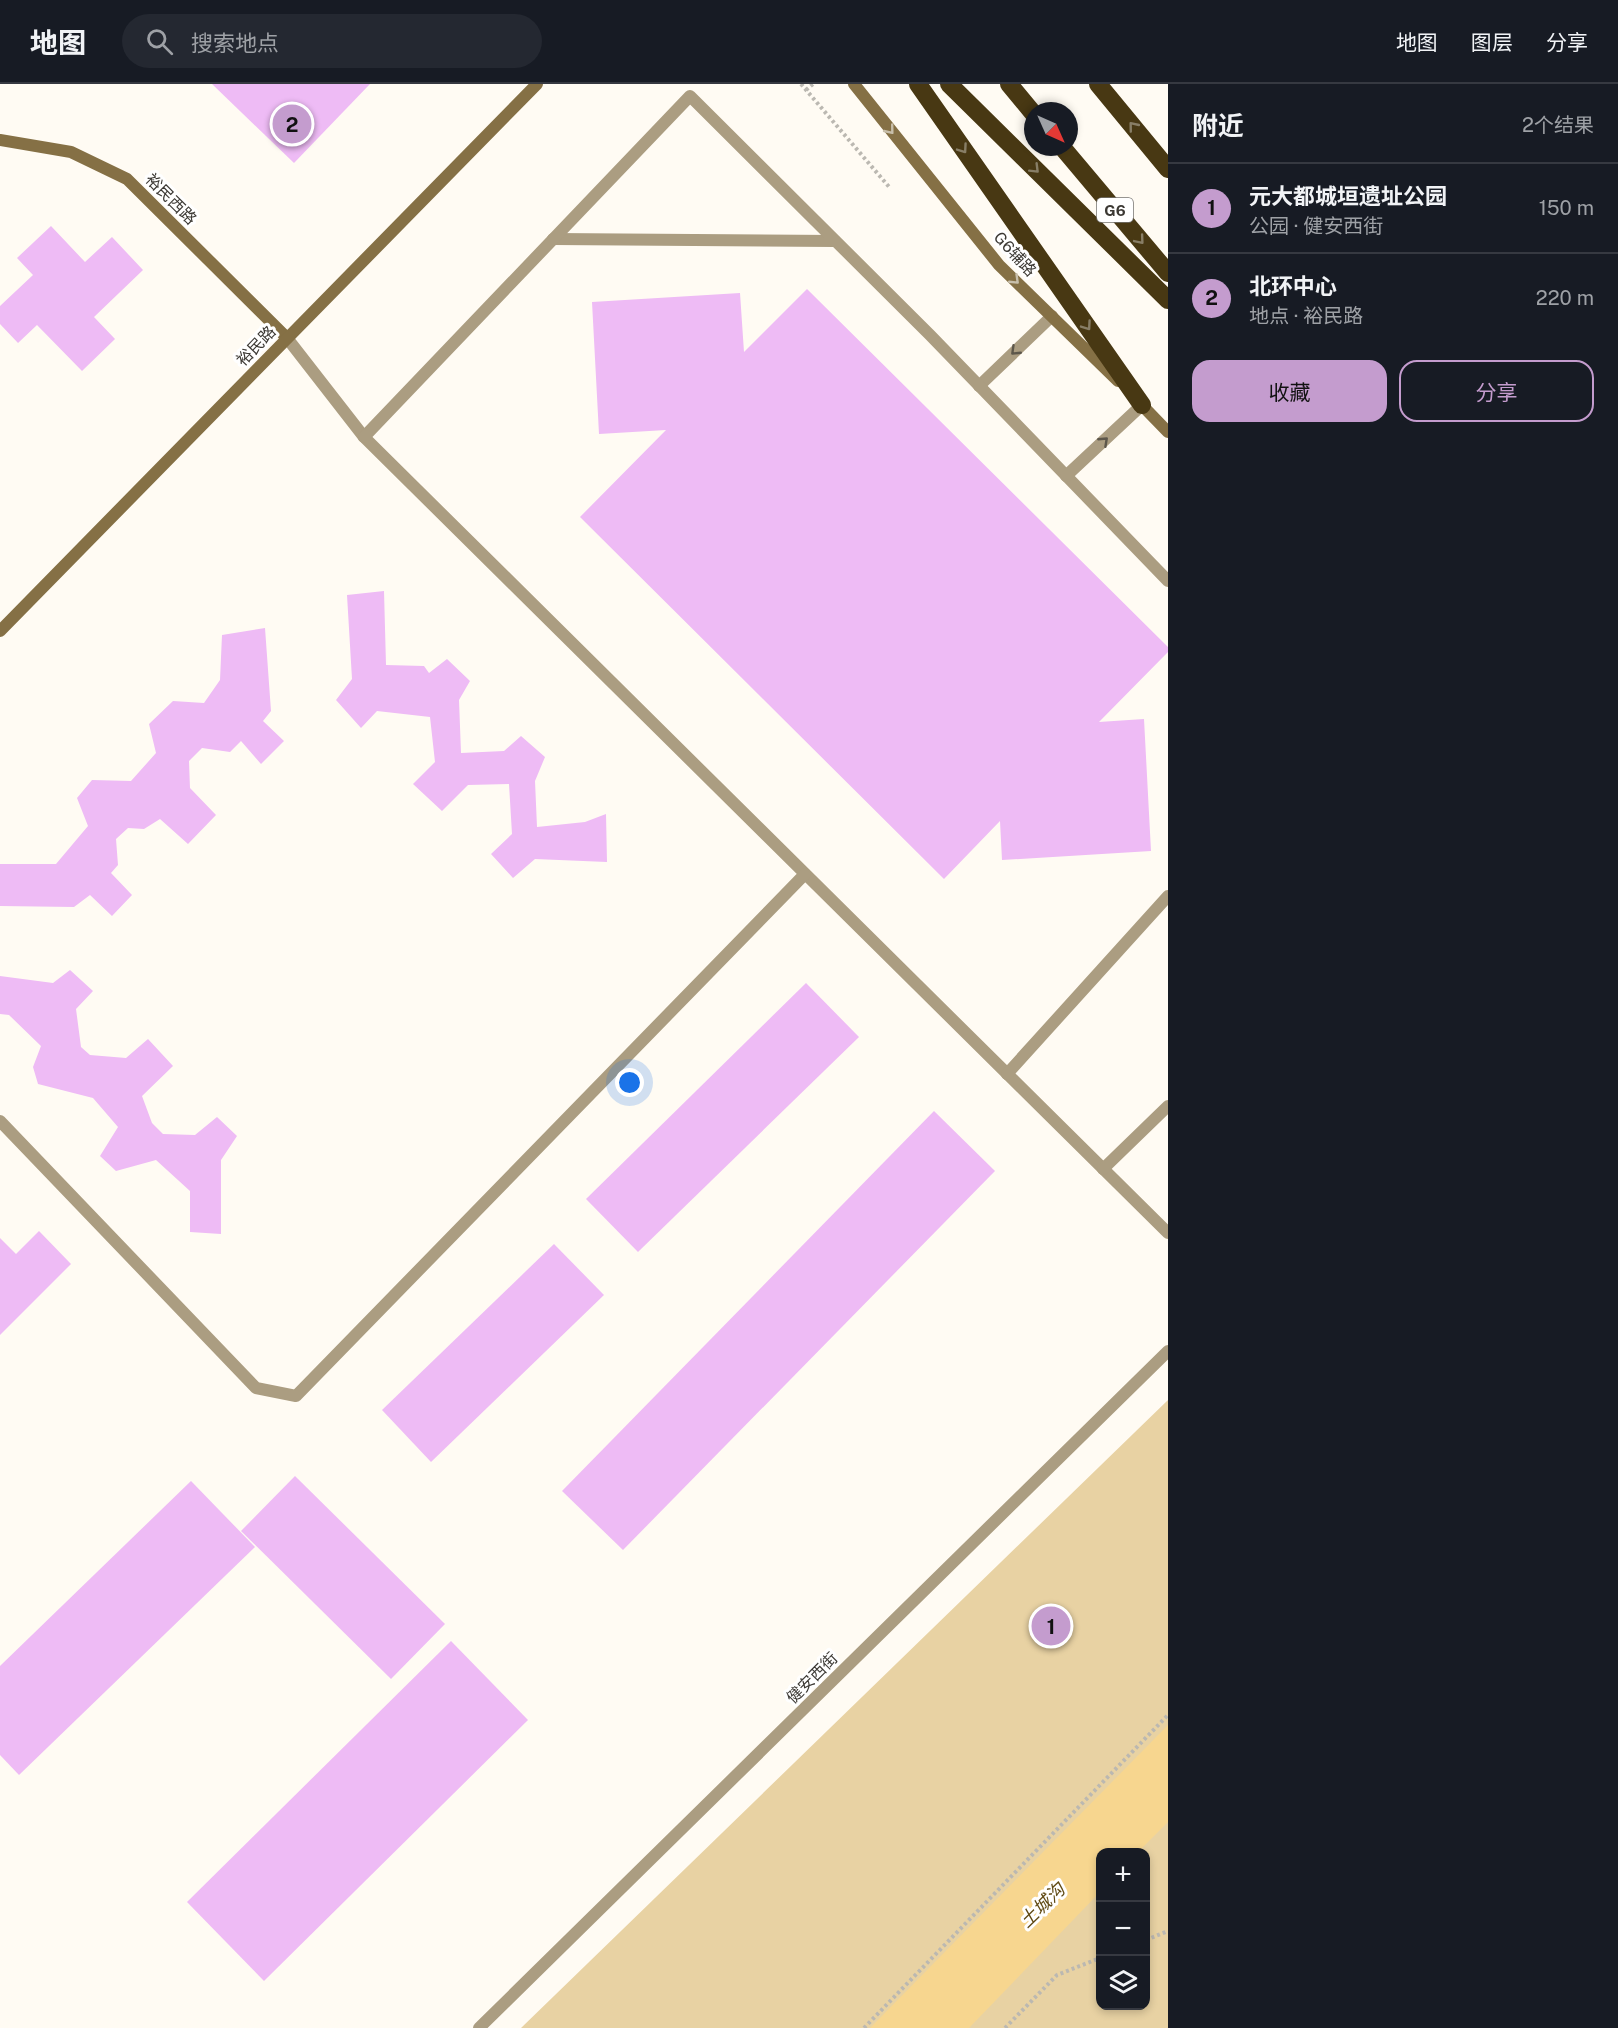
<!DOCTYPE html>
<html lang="zh">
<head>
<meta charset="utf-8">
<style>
  body { margin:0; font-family:"Public Sans","Noto Sans SC",sans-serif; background:#242831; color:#f1f3f6 }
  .controls { position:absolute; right:18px; bottom:18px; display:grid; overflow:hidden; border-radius:12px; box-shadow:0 3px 9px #0003 }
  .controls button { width:54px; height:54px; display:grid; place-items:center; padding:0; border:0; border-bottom:2px solid #363941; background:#171b24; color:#f1f3f6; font:30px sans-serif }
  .compass { position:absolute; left:1024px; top:18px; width:54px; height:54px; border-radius:50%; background:#171b24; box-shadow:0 3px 9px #0003; rotate:135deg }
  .you { position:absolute; left:630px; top:999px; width:21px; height:21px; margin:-15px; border:4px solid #fff; border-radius:50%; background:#1a73e8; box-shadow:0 0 0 9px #1a73e833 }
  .badge { display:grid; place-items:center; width:39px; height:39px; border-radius:50%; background:#c49cce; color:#111; font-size:20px; font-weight:700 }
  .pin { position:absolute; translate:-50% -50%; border:3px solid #fff; box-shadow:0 2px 6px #0006 }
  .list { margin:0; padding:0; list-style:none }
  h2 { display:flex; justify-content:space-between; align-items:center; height:78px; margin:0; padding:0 24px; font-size:26px }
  h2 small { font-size:20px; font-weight:400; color:#9ea1a6 }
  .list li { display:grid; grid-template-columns:39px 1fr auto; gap:18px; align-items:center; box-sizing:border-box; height:90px; padding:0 24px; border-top:2px solid #363941 }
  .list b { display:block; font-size:22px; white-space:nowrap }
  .list p { margin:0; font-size:20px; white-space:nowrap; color:#9ea1a6 }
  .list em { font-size:20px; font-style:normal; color:#9ea1a6 }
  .actions { display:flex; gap:12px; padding:18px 24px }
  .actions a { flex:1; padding:14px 0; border:2px solid #c49cce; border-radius:18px; text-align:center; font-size:21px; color:#c49cce }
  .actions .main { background:#c49cce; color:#111 }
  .icon { flex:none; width:33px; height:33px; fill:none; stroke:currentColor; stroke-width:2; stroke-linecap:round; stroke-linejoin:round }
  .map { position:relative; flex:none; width:1168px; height:1944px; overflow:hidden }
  header { display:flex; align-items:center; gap:36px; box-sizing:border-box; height:84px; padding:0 30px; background:#171b24; border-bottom:2px solid #363941 }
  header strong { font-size:28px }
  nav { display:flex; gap:33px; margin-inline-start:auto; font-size:21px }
  .search { width:420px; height:54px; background:#242831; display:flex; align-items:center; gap:15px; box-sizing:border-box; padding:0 21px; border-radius:33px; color:#9ea1a6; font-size:22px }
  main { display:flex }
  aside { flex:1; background:#171b24 }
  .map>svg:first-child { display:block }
  .green { fill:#e8d2a3; fill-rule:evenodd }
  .water { fill:#f7d68f }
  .building { fill:#eebbf5 }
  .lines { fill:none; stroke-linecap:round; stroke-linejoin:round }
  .path { stroke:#bbb8b1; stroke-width:4; stroke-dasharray:3 3; stroke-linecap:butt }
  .lane { stroke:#ab9d81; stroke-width:12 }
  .street { stroke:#ab9d81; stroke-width:12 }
  .secondary { stroke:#857045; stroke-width:12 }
  .highway { stroke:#483813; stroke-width:18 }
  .oneway { stroke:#887e66 }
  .oneway2 { stroke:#c8bfab }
  .oneway3 { stroke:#5d574b }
  .labels { text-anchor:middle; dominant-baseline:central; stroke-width:6; stroke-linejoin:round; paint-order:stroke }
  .shield { fill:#fff; stroke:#767471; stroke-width:1.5 }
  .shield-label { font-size:15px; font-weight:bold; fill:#3c3934 }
  .street-label { font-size:16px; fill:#3c3934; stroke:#fff }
  .water-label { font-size:18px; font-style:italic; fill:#614b15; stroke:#fff }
</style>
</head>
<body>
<header>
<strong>地图</strong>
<div class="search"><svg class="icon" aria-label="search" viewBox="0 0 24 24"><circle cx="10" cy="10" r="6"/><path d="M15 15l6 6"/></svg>搜索地点</div>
<nav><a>地图</a><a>图层</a><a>分享</a></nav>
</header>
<main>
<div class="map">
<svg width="1168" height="1944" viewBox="0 0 1168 1944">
  <rect width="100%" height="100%" fill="#fffbf3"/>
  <!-- green -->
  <path class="green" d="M1168,1316V1944H521ZM1100,1768H1146V1922H1100Z"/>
  <!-- water -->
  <path class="water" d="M1168,1641V1738L1138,1768H1100V1808L969,1944H870Z"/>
  <!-- building -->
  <g class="building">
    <path d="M212,0H370L294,79Z"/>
    <path d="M51,142L85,178L112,153L143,186L94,233L115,255L82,287L37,241L18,259L0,240V222L33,191L17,174Z"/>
    <path d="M807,205L1168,563V568L1099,638L1144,635L1151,767L1002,776L1000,737L944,795L580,433L666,346L599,350L592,218L740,209L744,268Z"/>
    <path d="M384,507L386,581L424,582L429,589L447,575L470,597L459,616L461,669L504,667L521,652L545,673L535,697L537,743L585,738L606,730L607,778L535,775L513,794L491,770L512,750L509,700L468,701L442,727L413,700L435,678L430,633L377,627L361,644L336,616L352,595L347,511Z"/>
    <path d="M265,544L271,627L263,637L284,657L261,680L241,657L230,668L202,664L189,677L190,704L216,731L188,760L160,735L144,745L128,744L116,755L118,781L111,789L132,811L112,832L90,811L74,823L0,822V780H56L88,742L77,714L92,696L131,697L156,669L149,640L173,617L204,619L220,596L222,551Z"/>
    <path d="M70,886L93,907L76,925L81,963L90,971L126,974L148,955L173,982L142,1012L152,1039L163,1050L195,1051L217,1033L237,1052L221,1076V1150L190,1148V1107L156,1076L116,1087L100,1072L118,1043L93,1014L38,1000L33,983L41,962L9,931L0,930V892L53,899Z"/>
    <path d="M806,899L859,953L638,1168L586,1115Z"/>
    <path d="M934,1027L995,1087L623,1466L562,1407Z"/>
    <path d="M39,1147L71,1180L0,1251V1154L16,1170Z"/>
    <path d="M554,1160L604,1211L431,1378L382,1326Z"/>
    <path d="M295,1392L445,1540L391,1595L241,1447Z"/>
    <path d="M191,1397L255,1463L19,1691L0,1671V1582Z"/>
    <path d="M451,1557L528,1636L264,1897L187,1818Z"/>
  </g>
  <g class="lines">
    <!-- path -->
    <g class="path">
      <path d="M801,0L890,104"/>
      <path d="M806,6L813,0"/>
      <path d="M1146,1856L1168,1847"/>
      <path d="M864,1944L1168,1631"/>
      <path d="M1005,1944L1057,1891L1100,1874"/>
    </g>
    <!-- lane -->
    <g class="lane">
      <path d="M553,155L835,157"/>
      <path d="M287,254L364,353L1168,1149"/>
      <path d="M979,302L1052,232"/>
      <path d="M364,353L690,12L930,251L1168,497"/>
      <path d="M1066,392L1142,321"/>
      <path d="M1007,990L1168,812"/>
      <path d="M1103,1085L1168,1022"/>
    </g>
    <!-- street -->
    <g class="street">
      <path d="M0,1037L256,1304L296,1312L805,790"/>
      <path d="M479,1944L1168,1267"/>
    </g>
    <!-- secondary -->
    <g class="secondary">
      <path d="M854,0L999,181L1118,297"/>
      <path d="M0,56L71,68L127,95L287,254"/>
      <path d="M1136,315L1168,348"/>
      <path d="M0,547L537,0"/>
    </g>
    <!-- highway -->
    <g class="highway">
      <path d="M918,0L1142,321"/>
      <path d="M949,0L1168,216"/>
      <path d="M1009,0L1033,29"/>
      <path d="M1098,0L1168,85"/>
      <path d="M1062,63L1168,189"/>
    </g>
  </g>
  <!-- one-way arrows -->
  <defs><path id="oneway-chevron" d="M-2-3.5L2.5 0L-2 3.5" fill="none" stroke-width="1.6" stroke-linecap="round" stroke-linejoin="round" transform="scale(1.5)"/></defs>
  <g class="oneway">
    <use href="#oneway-chevron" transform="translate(1133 42) rotate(-129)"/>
    <use href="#oneway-chevron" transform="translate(963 65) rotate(55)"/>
    <use href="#oneway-chevron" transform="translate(1035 85) rotate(45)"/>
    <use href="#oneway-chevron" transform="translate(1140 156) rotate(50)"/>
    <use href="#oneway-chevron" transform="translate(1087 242) rotate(55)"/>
  </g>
  <g class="oneway2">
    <use href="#oneway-chevron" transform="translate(890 46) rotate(51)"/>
    <use href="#oneway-chevron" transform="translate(1015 196) rotate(44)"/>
  </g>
  <g class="oneway3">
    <use href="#oneway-chevron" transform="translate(1015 267) rotate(136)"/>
    <use href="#oneway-chevron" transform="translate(1104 357) rotate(-43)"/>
  </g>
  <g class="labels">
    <!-- shield labels -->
    <rect class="shield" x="1097" y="114" width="36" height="24" rx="4.5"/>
    <g class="shield-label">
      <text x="1115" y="126">G6</text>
    </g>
    <!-- street labels -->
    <g class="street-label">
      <text transform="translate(171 115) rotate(45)">裕民西路</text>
      <text transform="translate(1015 170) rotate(47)">G6辅路</text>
      <text transform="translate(256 262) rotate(-46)">裕民路</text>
      <text transform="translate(812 1594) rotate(-45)">健安西街</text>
    </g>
    <!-- water labels -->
    <g class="water-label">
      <text transform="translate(1042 1821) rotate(-44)">土城沟</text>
    </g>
  </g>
</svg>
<div class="controls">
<button>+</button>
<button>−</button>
<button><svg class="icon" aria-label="layers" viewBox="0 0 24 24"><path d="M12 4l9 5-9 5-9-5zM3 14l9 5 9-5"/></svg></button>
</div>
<svg class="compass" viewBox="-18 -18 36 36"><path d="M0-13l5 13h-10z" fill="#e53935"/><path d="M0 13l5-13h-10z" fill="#9ea1a6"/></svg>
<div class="you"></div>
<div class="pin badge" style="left:1051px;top:1542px">1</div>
<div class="pin badge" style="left:292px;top:40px">2</div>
</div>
<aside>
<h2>附近<small>2个结果</small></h2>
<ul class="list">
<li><span class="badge">1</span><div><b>元大都城垣遗址公园</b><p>公园 · 健安西街</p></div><em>150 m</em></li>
<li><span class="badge">2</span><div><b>北环中心</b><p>地点 · 裕民路</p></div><em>220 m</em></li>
</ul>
<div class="actions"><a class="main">收藏</a><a>分享</a></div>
</aside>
</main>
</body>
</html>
